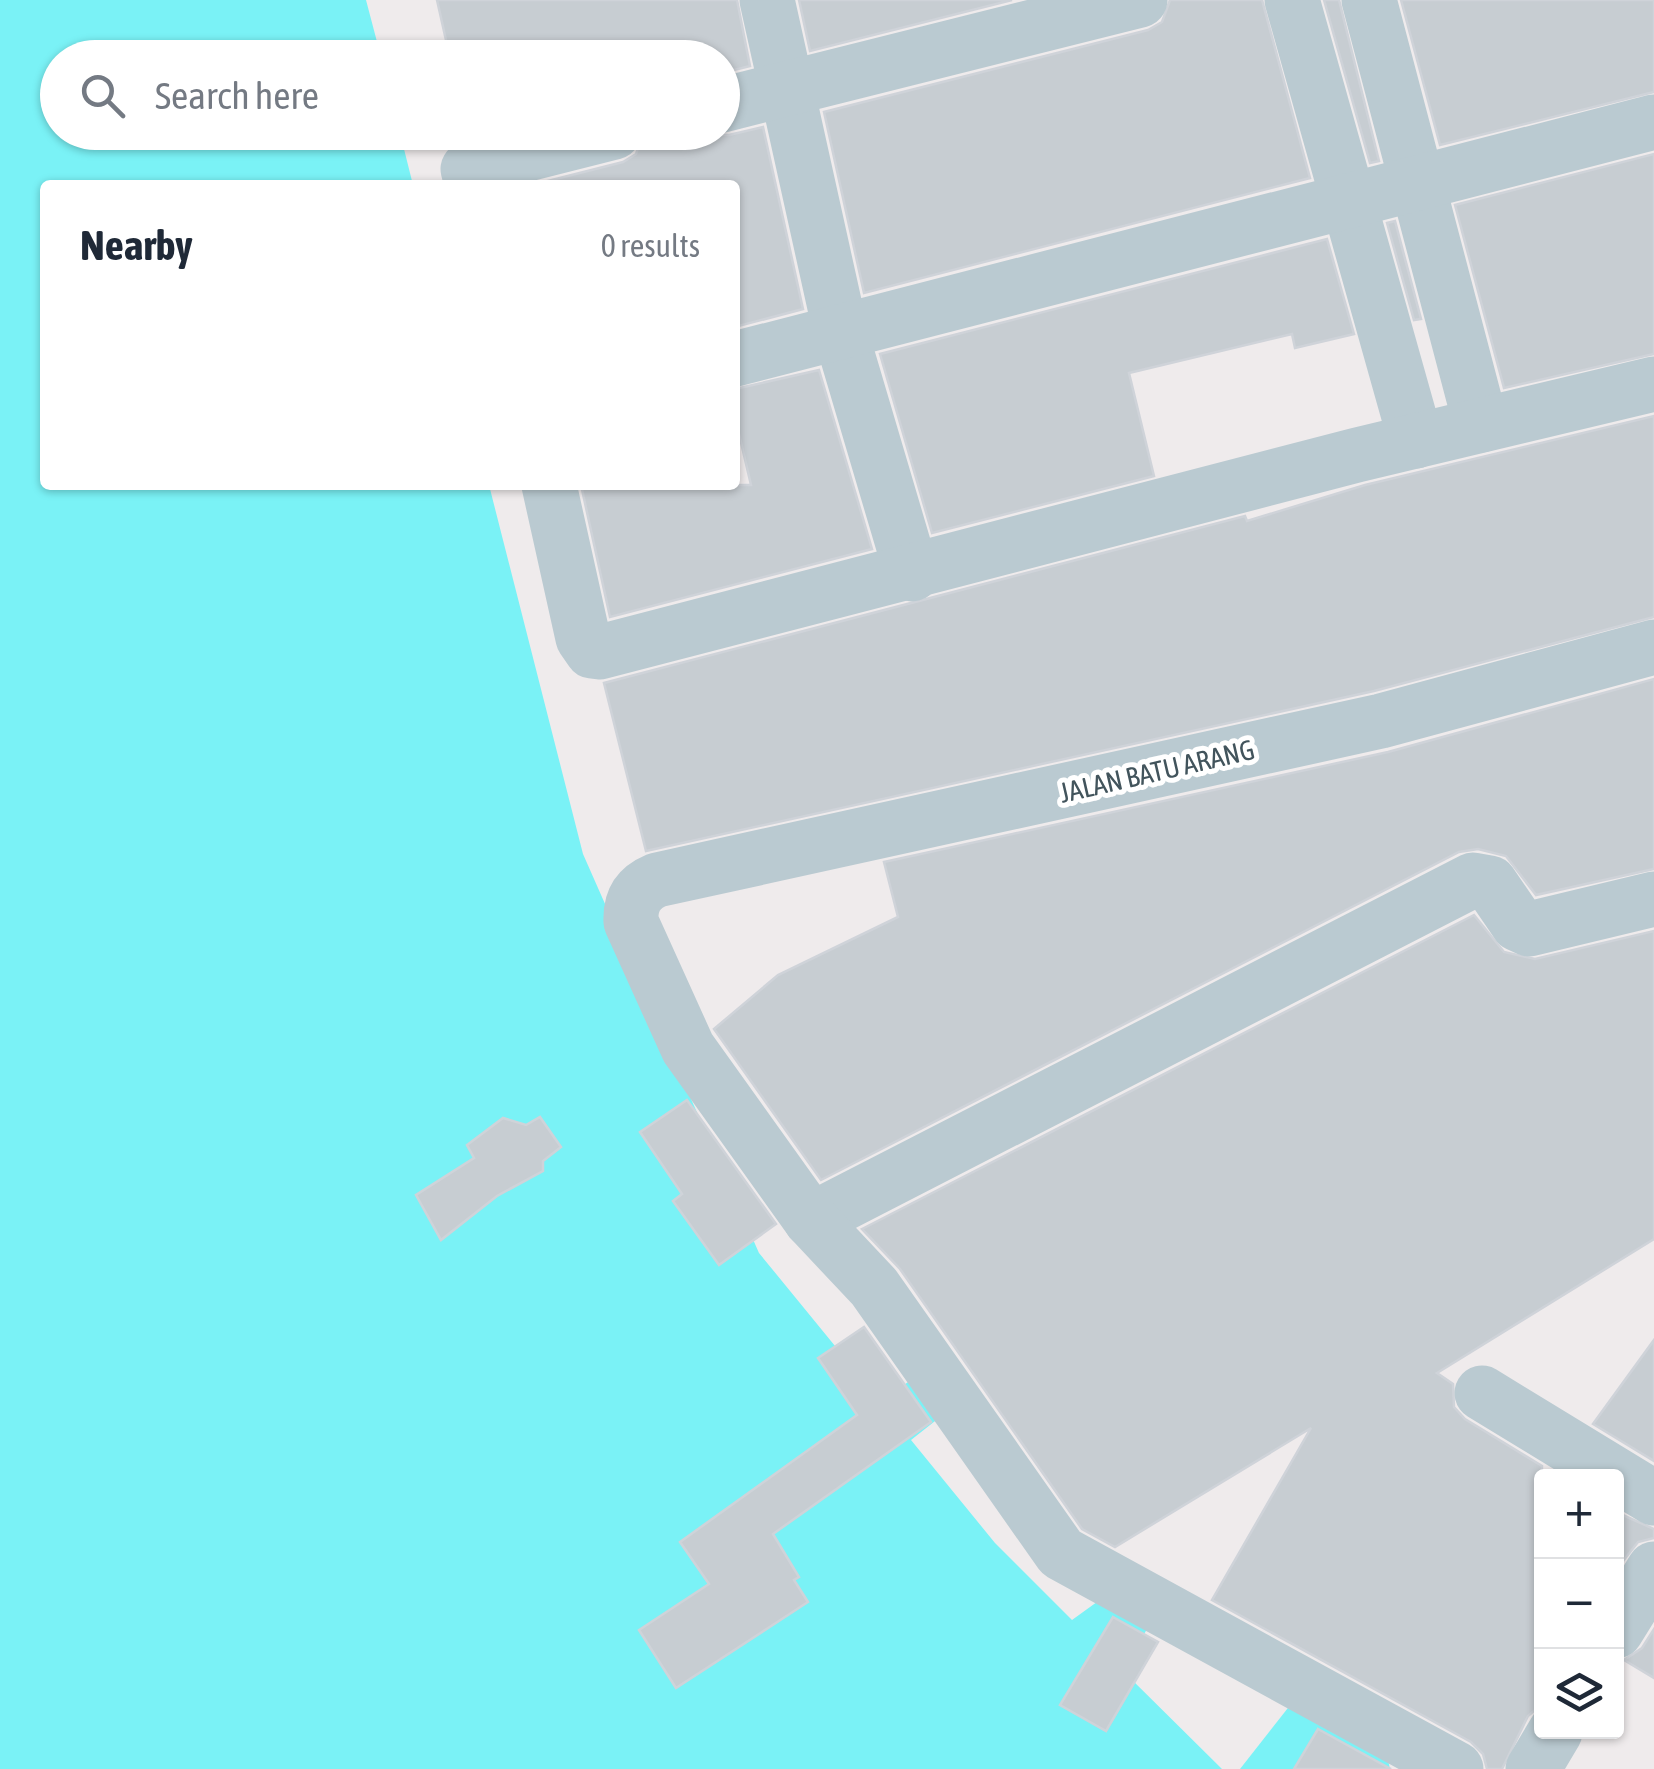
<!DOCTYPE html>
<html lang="en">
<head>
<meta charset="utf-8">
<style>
  body { margin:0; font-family:"Asap Condensed",sans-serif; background:#f2f2f3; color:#1f2937 }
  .controls { position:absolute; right:30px; bottom:30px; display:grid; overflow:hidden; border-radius:10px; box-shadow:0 2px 8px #0004 }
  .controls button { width:90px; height:90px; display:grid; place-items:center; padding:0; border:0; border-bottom:2px solid #e0e1e3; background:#fff; color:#1f2937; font:50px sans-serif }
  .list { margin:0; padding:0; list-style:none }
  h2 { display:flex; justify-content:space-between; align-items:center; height:130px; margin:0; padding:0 40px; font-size:42px }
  h2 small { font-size:32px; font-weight:400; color:#747a83 }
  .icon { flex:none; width:55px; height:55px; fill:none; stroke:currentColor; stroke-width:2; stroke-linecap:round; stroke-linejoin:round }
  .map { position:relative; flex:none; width:1654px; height:1769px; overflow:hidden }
  .search { position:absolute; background:#fff; box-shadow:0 2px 8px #0004; left:40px; top:40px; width:700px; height:110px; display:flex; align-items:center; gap:25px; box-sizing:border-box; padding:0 35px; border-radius:55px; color:#747a83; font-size:38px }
  .panel { position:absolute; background:#fff; box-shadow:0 2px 8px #0004; left:40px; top:180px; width:700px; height:310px; border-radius:10px }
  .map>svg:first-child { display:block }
  .water { fill:#7af2f6 }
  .building { fill:#c7cdd2; stroke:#cfd3d9; stroke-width:2.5 }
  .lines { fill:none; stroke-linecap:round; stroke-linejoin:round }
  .minor { stroke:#bacad1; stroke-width:55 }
  .labels { text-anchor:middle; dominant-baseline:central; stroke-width:10; stroke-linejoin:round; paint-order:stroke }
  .street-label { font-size:28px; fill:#42545c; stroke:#fff }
</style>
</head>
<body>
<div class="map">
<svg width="1654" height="1769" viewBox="0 0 1654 1769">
  <rect width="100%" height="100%" fill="#efebec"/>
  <!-- water -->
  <g class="water">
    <path d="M0,0H366L381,57L58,58V132L400,133L413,185H45V485H489L583,854L759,1253L880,1401L923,1372L949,1410L911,1440L995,1543L1072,1620L1108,1594L1152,1621L1122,1670L1222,1769H0Z"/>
    <path d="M1295,1699L1388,1760L1390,1769H1240Z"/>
  </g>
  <!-- building -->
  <g class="building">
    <path d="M437,0H737L750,66L722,73V58H450Z"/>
    <path d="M799,0H1012L810,51Z"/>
    <path d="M1170,0H1262L1310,178L864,293L824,112L1148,30L1162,22Z"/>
    <path d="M1324,0H1339L1379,161L1370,163Z"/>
    <path d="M1401,0H1654V92L1440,145Z"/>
    <path d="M763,127L803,309L735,327V185H532L623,162L636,154L644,132L729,135Z"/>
    <path d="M1654,154V354L1504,388L1455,205Z"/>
    <path d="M1395,221L1421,319L1414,320L1387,223Z"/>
    <path d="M1327,239L1354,334L1295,348L1292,334L1129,373L1154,476L932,533L880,354Z"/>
    <path d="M819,370L872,549L610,617L581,485H751L735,417V389Z"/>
    <path d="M1654,416V617L1374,691L646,851L604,683L1245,516L1247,521L1365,485Z"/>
    <path d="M1654,679V869L1536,895L1506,856L1478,849L1459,852L821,1180L714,1029L778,975L898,917L884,862L1388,752Z"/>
    <path d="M1474,915L1504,952L1535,959L1654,931V1239L1437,1373L1453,1384L1454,1407L1465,1419L1542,1466V1704L1528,1716L1502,1769H1487L1483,1754L1471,1742L1212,1600L1311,1428L1115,1547L1082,1529L900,1269L862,1229Z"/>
    <path d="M687,1100L776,1224L719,1265L673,1201L682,1194L640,1132Z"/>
    <path d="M540,1117L561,1147L543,1161V1171L497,1196L441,1240L416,1195L474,1158L467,1145L503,1118L526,1125Z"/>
    <path d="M864,1327L931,1422L773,1534L799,1577L794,1580L808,1602L676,1688L639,1630L709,1584L680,1542L857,1415L818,1358Z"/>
    <path d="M1654,1340V1461L1593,1424Z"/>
    <path d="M1616,1512L1654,1529V1538L1638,1542L1616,1570Z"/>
    <path d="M1113,1617L1158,1642L1106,1731L1060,1705Z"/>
    <path d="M1654,1629V1678L1624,1660L1642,1648Z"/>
    <path d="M1318,1729L1391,1769H1294Z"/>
  </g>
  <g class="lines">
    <!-- minor -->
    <g class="minor">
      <path d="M767,0L841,334L912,574"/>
      <path d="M1292,0L1416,441"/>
      <path d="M1369,0L1481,425"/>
      <path d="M722,105L1140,0"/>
      <path d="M472,185L468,169L614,132"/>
      <path d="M735,359L1654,122"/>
      <path d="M549,485L583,638L592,651L600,652L1357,455L1654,384"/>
      <path d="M811,1220L1473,880L1490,883L1518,924L1529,929L1654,899"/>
      <path d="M1482,1393L1654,1498"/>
      <path d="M1616,1631L1654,1569"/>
      <path d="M1456,1769L1061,1553L874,1287L811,1220L688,1048L631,922C630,901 638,888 657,880L1381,721L1654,647"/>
      <path d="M1533,1769L1555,1732"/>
    </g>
  </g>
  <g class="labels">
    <!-- street labels -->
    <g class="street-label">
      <text transform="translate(1157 771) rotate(-13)">JALAN BATU ARANG</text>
    </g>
  </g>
</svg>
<div class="controls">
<button>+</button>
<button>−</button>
<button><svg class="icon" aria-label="layers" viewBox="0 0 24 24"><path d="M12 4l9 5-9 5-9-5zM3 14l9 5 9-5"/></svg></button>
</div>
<div class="search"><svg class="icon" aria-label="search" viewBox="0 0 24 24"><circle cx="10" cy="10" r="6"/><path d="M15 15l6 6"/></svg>Search here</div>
<section class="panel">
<h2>Nearby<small>0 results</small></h2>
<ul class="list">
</ul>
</section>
</div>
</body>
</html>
